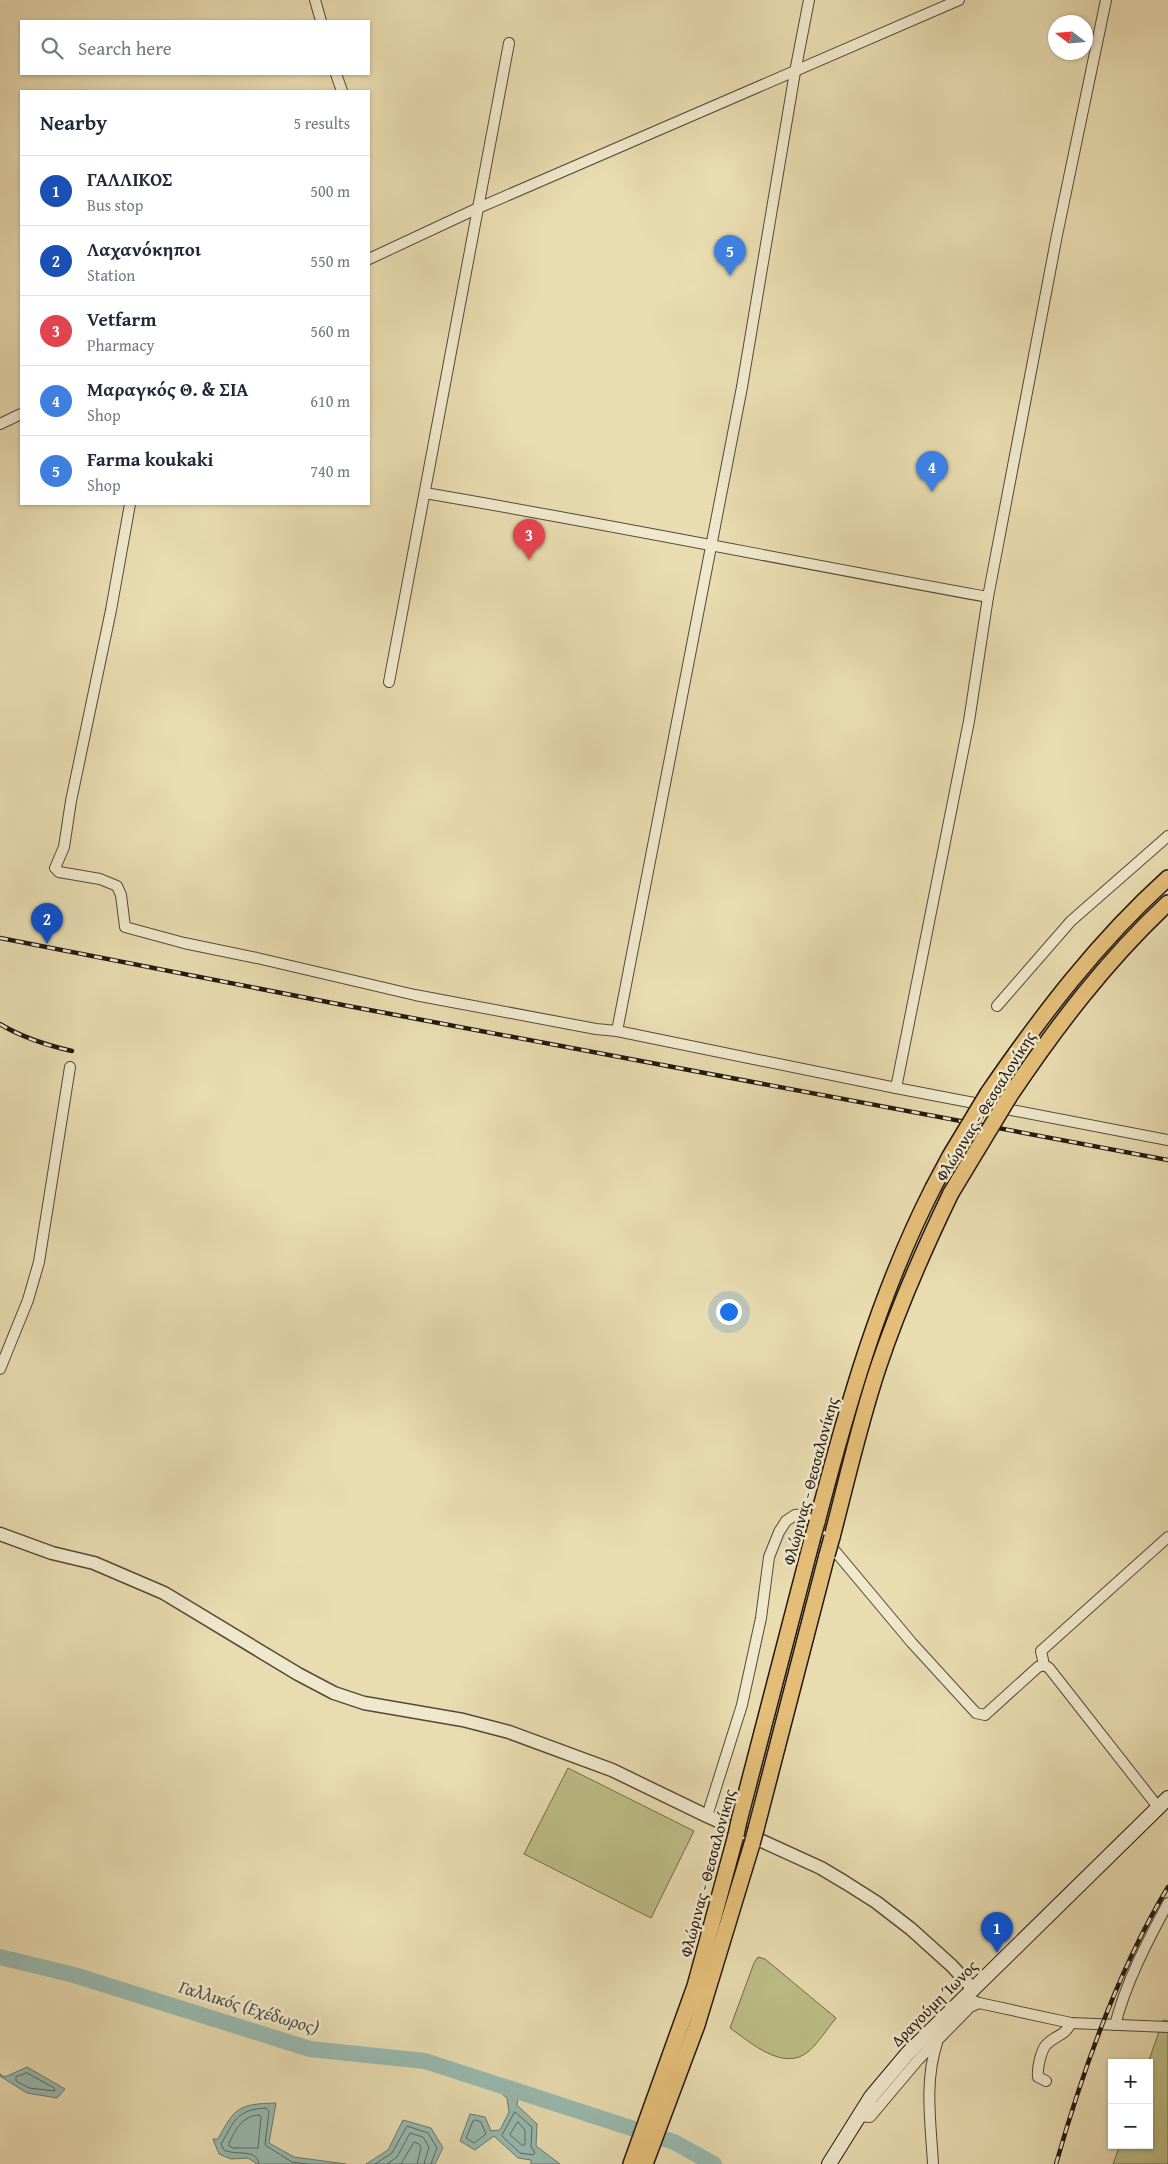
<!DOCTYPE html>
<html lang="en">
<head>
<meta charset="utf-8">
<style>
  body { margin:0; font-family:"Gentium Book Plus",serif; background:#f2f2f3; color:#1f2937 }
  .controls { position:absolute; right:15px; bottom:15px; display:grid; overflow:hidden; border-radius:0px; box-shadow:0 1px 4px #0004 }
  .controls button { width:45px; height:45px; display:grid; place-items:center; padding:0; border:0; border-bottom:1px solid #e0e1e3; background:#fff; color:#1f2937; font:25px sans-serif }
  .compass { position:absolute; left:1048px; top:15px; width:45px; height:45px; border-radius:50%; background:#fff; box-shadow:0 1px 4px #0004; rotate:286deg }
  .you { position:absolute; left:728px; top:1311px; width:18px; height:18px; margin:-12px; border:4px solid #fff; border-radius:50%; background:#1a73e8; box-shadow:0 0 0 8px #1a73e833 }
  .badge { display:grid; place-items:center; width:32px; height:32px; border-radius:50%; background:#0b8043; color:#fff; font-size:16px; font-weight:700 }
  .pin { position:absolute; translate:-50% -41px; filter:drop-shadow(0 1px 2px #0008) }
  .pin::after { content:''; position:absolute; top:26px; width:18px; height:15px; background:inherit; clip-path:polygon(0 0,100% 0,50% 100%) }
  .list { margin:0; padding:0; list-style:none }
  h2 { display:flex; justify-content:space-between; align-items:center; height:65px; margin:0; padding:0 20px; font-size:21px }
  h2 small { font-size:16px; font-weight:400; color:#747a83 }
  .list li { display:grid; grid-template-columns:32px 1fr auto; gap:15px; align-items:center; box-sizing:border-box; height:70px; padding:0 20px; border-top:1px solid #e0e1e3 }
  .list b { display:block; font-size:19px; white-space:nowrap }
  .list p { margin:0; font-size:16px; white-space:nowrap; color:#747a83 }
  .list em { font-size:16px; font-style:normal; color:#747a83 }
  .icon { flex:none; width:28px; height:28px; fill:none; stroke:currentColor; stroke-width:2; stroke-linecap:round; stroke-linejoin:round }
  .map { position:relative; flex:none; width:1168px; height:2164px; overflow:hidden }
  .search { position:absolute; background:#fff; box-shadow:0 1px 4px #0004; left:20px; top:20px; width:350px; height:55px; display:flex; align-items:center; gap:12px; box-sizing:border-box; padding:0 18px; border-radius:0px; color:#747a83; font-size:19px }
  .panel { position:absolute; background:#fff; box-shadow:0 1px 4px #0004; left:20px; top:90px; width:350px; height:415px; border-radius:0px }
  .map>svg:first-child { display:block }
  .green { fill:#bdbe86; stroke:#706a4c }
  .water { fill:#98bab0; stroke:#697971 }
  .lines { fill:none; stroke-linecap:round; stroke-linejoin:round }
  .shore { stroke:#5d6861; stroke-width:1 }
  .river { stroke:#98bab0; stroke-width:16 }
  .minor-casing { stroke:#54483a; stroke-width:12 }
  .tertiary-casing { stroke:#54483a; stroke-width:15 }
  .secondary-casing { stroke:#221712; stroke-width:16 }
  .primary-casing { stroke:#221712; stroke-width:18 }
  .minor { stroke:#f0e8cc; stroke-width:10 }
  .tertiary { stroke:#f0e8cc; stroke-width:12 }
  .secondary { stroke:#f0e8cc; stroke-width:14 }
  .primary { stroke:#e4be78; stroke-width:15 }
  .rail-casing { stroke:#221712; stroke-width:4.5 }
  .rail { stroke:#f0e8cc; stroke-width:2.5; stroke-dasharray:8; stroke-linecap:butt }
  .primary-bridge-casing { stroke:#221712; stroke-width:18; stroke-linecap:butt }
  .primary-bridge { stroke:#e4be78; stroke-width:15 }
  .labels { text-anchor:middle; dominant-baseline:central; stroke-width:5; stroke-linejoin:round; paint-order:stroke }
  .street-label { font-size:16px; fill:#221712; stroke:#f0e8cc }
  .water-label { font-size:18px; font-style:italic; fill:#4b5049; stroke:#f0e8cc }
</style>
</head>
<body>
<div class="map">
<svg width="1168" height="2164" viewBox="0 0 1168 2164">
  <rect width="100%" height="100%" fill="#e8dcb0"/>
  <filter id="stains"><feTurbulence type="fractalNoise" baseFrequency=".004" numOctaves="4"/><feColorMatrix values="0 0 0 0 .2 0 0 0 0 .09 0 0 0 0 .02 0 0 0 .5 -.17"/></filter>
  <radialGradient id="worn" r=".72"><stop offset=".6" stop-color="#630" stop-opacity="0"/><stop offset="1" stop-color="#630" stop-opacity=".3"/></radialGradient>
  <!-- green -->
  <g class="green">
    <path d="M568,1768L694,1831L651,1918L524,1854Z"/>
    <path d="M758,1957L765,1959L836,2018C827,2029 819,2042 809,2051C784,2073 750,2042 730,2028L754,1963Z"/>
    <path d="M1163,2020L1168,2021V2164H1113L1120,2145H1149L1148,2063Z"/>
  </g>
  <!-- water -->
  <g class="water">
    <path d="M27,2067L65,2089L57,2098L27,2093L0,2076V2074L5,2077Z"/>
    <path d="M485,2080L518,2098L517,2105L537,2124L536,2146L560,2164H531V2160L518,2158L494,2136L475,2150L460,2141L470,2114L485,2117L491,2131L500,2130L509,2112L507,2098Z"/>
    <path d="M276,2103L269,2143L294,2157L346,2164H257L248,2158L231,2159L219,2154L213,2139H218C235,2107 239,2104 276,2103Z"/>
    <path d="M403,2120L431,2128L443,2148L435,2164H366L388,2150Z"/>
  </g>
  <g class="lines">
    <!-- shore -->
    <g class="shore">
      <path d="M27,2073L54,2088L55,2091L29,2088L16,2081V2077Z"/>
      <path d="M515,2112L532,2127L531,2146L535,2153L533,2155L520,2153L502,2136Z"/>
      <path d="M259,2115L261,2117L258,2148H233L229,2146V2143C236,2129 242,2116 259,2115Z"/>
      <path d="M476,2120L481,2122L486,2134L474,2143L466,2138L473,2121Z"/>
      <path d="M518,2122L525,2130V2144L523,2146L510,2135Z"/>
      <path d="M259,2164C257,2148 236,2156 224,2150L221,2144C235,2120 236,2110 266,2108L269,2111L265,2145L292,2162L308,2164"/>
      <path d="M375,2164L392,2153L407,2126L428,2133L437,2148L431,2164"/>
      <path d="M387,2164L397,2157L410,2133L423,2137L429,2147L424,2164"/>
      <path d="M401,2164L414,2142L419,2144L421,2148L417,2164"/>
    </g>
    <!-- river -->
    <path class="river" d="M0,1957L74,1975L310,2049L425,2061L674,2142L714,2164"/>
    <!-- minor casing -->
    <g class="minor-casing">
      <g id="minor">
        <path d="M315,0L321,21"/>
        <path d="M336,74L342,91"/>
        <path d="M369,259L476,209L959,0"/>
        <path d="M0,424L21,414"/>
        <path d="M425,493C613,525 800,563 988,597"/>
        <path d="M130,504L111,610L71,801L64,847L55,868L59,872L100,879L117,886L121,895L125,927L184,943L257,958L415,995L596,1029L617,1031L896,1088L1168,1140"/>
        <path d="M389,682L509,43"/>
        <path d="M997,1006L1071,921L1168,836"/>
        <path d="M617,1031L742,387L795,72L809,0"/>
        <path d="M896,1088L969,721L988,597L1057,235L1106,0"/>
        <path d="M0,1369L28,1300L39,1262L70,1067"/>
        <path d="M1158,1807L1049,1668L1044,1665L1041,1651L1168,1537"/>
        <path d="M707,1816L742,1705L761,1618L769,1557L779,1532L786,1521L795,1515L804,1514L912,1643L976,1713L985,1715L1038,1667L1044,1665"/>
        <path d="M965,1997L979,2003L1071,2023L1168,2027"/>
        <path d="M1115,2025C1126,1982 1147,1942 1168,1903"/>
        <path d="M1046,2081L1038,2077C1037,2068 1041,2051 1046,2045C1055,2035 1064,2037 1071,2023"/>
        <path d="M858,2116L870,2117L918,2060L970,2007L979,2003"/>
        <path d="M933,2164C931,2125 924,2082 937,2043"/>
      </g>
    </g>
    <!-- tertiary casing -->
    <g class="tertiary-casing">
      <path id="tertiary" d="M0,1534L52,1553L94,1563L164,1593L298,1674L334,1693L364,1703L463,1720L509,1732L612,1770L707,1816L821,1868L846,1883L876,1902L911,1929L952,1966L973,1989"/>
    </g>
    <!-- secondary casing -->
    <g class="secondary-casing">
      <path id="secondary" d="M829,2164L871,2097L908,2053L1168,1798"/>
    </g>
    <!-- primary casing -->
    <g class="primary-casing">
      <g id="primary">
        <path d="M988,1093C1041,1016 1098,941 1168,878"/>
        <path d="M1009,1097C1056,1027 1106,961 1168,903"/>
        <path d="M817,1522C847,1407 879,1294 933,1188"/>
        <path d="M832,1537C847,1480 860,1421 879,1365C899,1306 924,1249 951,1193"/>
        <path d="M739,1821L812,1540"/>
        <path d="M756,1829L827,1555"/>
        <path d="M631,2164L695,1986L736,1835"/>
        <path d="M645,2164L697,2025L752,1844"/>
      </g>
    </g>
    <!-- minor -->
    <use href="#minor" class="minor"/>
    <!-- tertiary -->
    <use href="#tertiary" class="tertiary"/>
    <!-- secondary -->
    <use href="#secondary" class="secondary"/>
    <!-- primary -->
    <use href="#primary" class="primary"/>
    <!-- rail casing -->
    <g class="rail-casing">
      <g id="rail">
        <path d="M0,938L348,1006L1168,1160"/>
        <path d="M0,1024C23,1038 46,1045 72,1051"/>
        <path d="M1056,2164C1082,2073 1119,1968 1168,1887"/>
      </g>
    </g>
    <!-- rail -->
    <use href="#rail" class="rail"/>
    <!-- primary-bridge casing -->
    <g class="primary-bridge-casing">
      <g id="primary-bridge">
        <path d="M933,1188L950,1156L988,1093"/>
        <path d="M951,1193L1009,1097"/>
        <path d="M812,1540L817,1522"/>
        <path d="M827,1555L832,1537"/>
        <path d="M736,1835L739,1821"/>
        <path d="M752,1844L756,1829"/>
      </g>
    </g>
    <!-- primary-bridge -->
    <use href="#primary-bridge" class="primary-bridge"/>
  </g>
  <g class="labels">
    <!-- street labels -->
    <g class="street-label">
      <text transform="translate(985 1106) rotate(-58)">Φλώρινας - Θεσσαλονίκης</text>
      <text transform="translate(810 1481) rotate(-75)">Φλώρινας - Θεσσαλονίκης</text>
      <text transform="translate(707 1873) rotate(-75)">Φλώρινας - Θεσσαλονίκης</text>
      <text transform="translate(934 2003) rotate(-45)">Δραγούμη Ίωνος</text>
    </g>
    <!-- water labels -->
    <g class="water-label">
      <text transform="translate(249 2007) rotate(17)">Γαλλικός (Εχέδωρος)</text>
    </g>
  </g>
  <rect width="100%" height="100%" filter="url(#stains)"/>
  <rect width="100%" height="100%" fill="url(#worn)"/>
</svg>
<div class="controls">
<button>+</button>
<button>−</button>
</div>
<svg class="compass" viewBox="-18 -18 36 36"><path d="M0-13l5 13h-10z" fill="#e53935"/><path d="M0 13l5-13h-10z" fill="#747a83"/></svg>
<div class="you"></div>
<div class="pin badge" style="left:997px;top:1953px;background:#1a4fb4">1</div>
<div class="pin badge" style="left:47px;top:944px;background:#1a4fb4">2</div>
<div class="pin badge" style="left:529px;top:560px;background:#e0444e">3</div>
<div class="pin badge" style="left:932px;top:492px;background:#3f7fe0">4</div>
<div class="pin badge" style="left:730px;top:276px;background:#3f7fe0">5</div>
<div class="search"><svg class="icon" aria-label="search" viewBox="0 0 24 24"><circle cx="10" cy="10" r="6"/><path d="M15 15l6 6"/></svg>Search here</div>
<section class="panel">
<h2>Nearby<small>5 results</small></h2>
<ul class="list">
<li><span class="badge" style="background:#1a4fb4">1</span><div><b>ΓΑΛΛΙΚΟΣ</b><p>Bus stop</p></div><em>500 m</em></li>
<li><span class="badge" style="background:#1a4fb4">2</span><div><b>Λαχανόκηποι</b><p>Station</p></div><em>550 m</em></li>
<li><span class="badge" style="background:#e0444e">3</span><div><b>Vetfarm</b><p>Pharmacy</p></div><em>560 m</em></li>
<li><span class="badge" style="background:#3f7fe0">4</span><div><b>Μαραγκός Θ. &amp; ΣΙΑ</b><p>Shop</p></div><em>610 m</em></li>
<li><span class="badge" style="background:#3f7fe0">5</span><div><b>Farma koukaki</b><p>Shop</p></div><em>740 m</em></li>
</ul>
</section>
</div>
</body>
</html>
